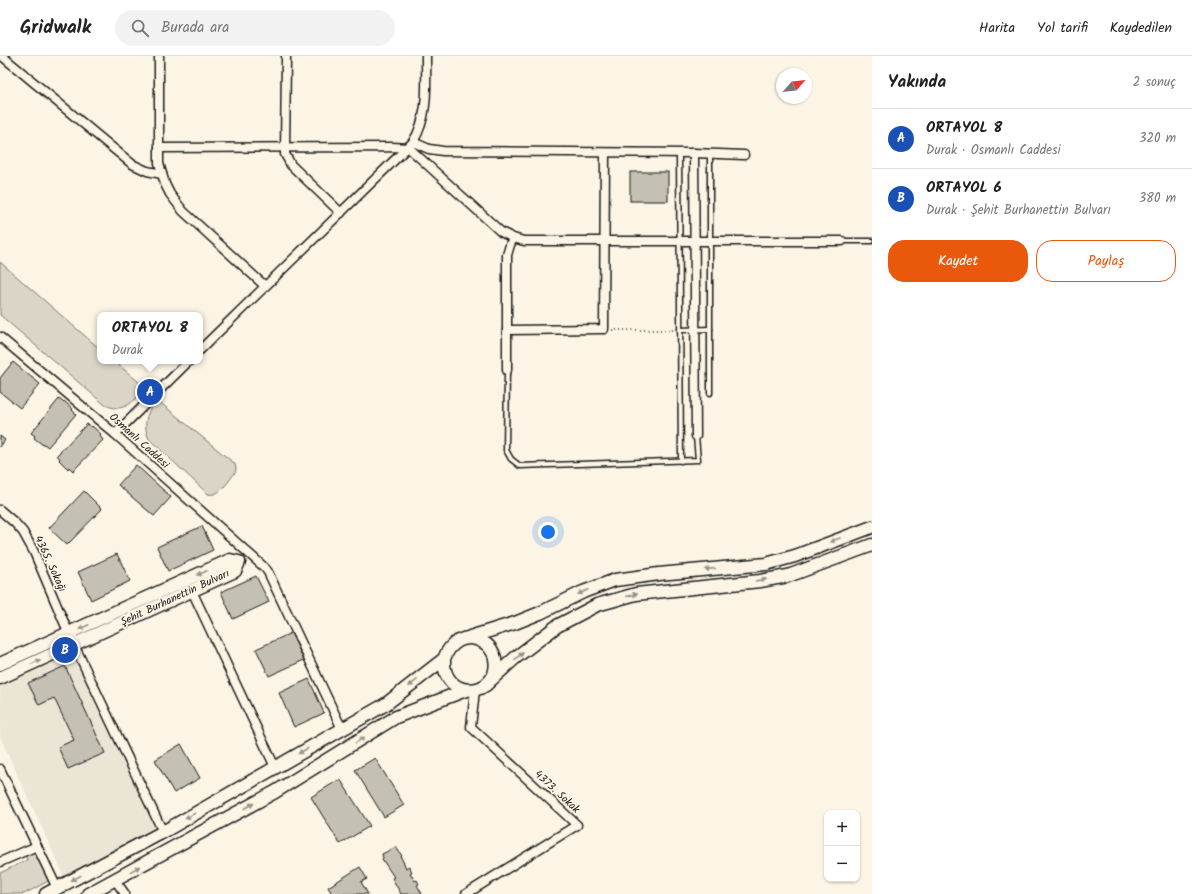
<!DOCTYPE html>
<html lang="tr">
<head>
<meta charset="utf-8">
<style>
  body { margin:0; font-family:Kalam,sans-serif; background:#f2f2f2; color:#222 }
  .controls { position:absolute; right:12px; bottom:12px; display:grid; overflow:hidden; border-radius:8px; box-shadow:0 1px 3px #0004 }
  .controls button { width:36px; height:36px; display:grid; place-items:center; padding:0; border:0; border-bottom:1px solid #e0e0e0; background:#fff; color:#222; font:20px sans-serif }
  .compass { position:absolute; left:776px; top:12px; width:36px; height:36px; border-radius:50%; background:#fff; box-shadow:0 1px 3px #0004; rotate:63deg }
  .you { position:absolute; left:548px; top:476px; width:14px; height:14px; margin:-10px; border:3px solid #fff; border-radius:50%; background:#1a73e8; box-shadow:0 0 0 6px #1a73e833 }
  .badge { display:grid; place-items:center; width:26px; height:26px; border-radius:50%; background:#ea580c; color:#fff; font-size:13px; font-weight:700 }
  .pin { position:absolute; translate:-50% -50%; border:2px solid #fff; box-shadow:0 1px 4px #0006 }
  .popup { position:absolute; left:97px; top:256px; width:106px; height:52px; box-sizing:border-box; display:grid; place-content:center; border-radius:8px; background:#fff; filter:drop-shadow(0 1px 3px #0005); font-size:13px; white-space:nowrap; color:#767676 }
  .popup b { font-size:15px; color:#222 }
  .popup::after { content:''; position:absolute; left:50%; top:100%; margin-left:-8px; border:8px solid transparent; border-top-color:#fff }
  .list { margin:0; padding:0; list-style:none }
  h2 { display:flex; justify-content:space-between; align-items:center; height:52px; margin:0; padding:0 16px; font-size:17px }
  h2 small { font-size:13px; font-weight:400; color:#767676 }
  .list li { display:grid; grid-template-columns:26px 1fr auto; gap:12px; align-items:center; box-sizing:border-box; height:60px; padding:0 16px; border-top:1px solid #e0e0e0 }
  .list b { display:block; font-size:15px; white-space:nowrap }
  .list p { margin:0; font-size:13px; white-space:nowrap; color:#767676 }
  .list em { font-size:13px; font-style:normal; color:#767676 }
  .actions { display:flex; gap:8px; padding:12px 16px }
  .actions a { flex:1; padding:9px 0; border:1px solid #ea580c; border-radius:16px; text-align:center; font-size:14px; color:#ea580c }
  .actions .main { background:#ea580c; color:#fff }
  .icon { flex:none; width:22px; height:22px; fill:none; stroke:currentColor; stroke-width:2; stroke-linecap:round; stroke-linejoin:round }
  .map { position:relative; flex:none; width:872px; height:838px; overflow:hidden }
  header { display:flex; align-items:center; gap:24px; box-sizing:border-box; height:56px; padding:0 20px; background:#fff; border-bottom:1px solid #e0e0e0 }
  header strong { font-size:19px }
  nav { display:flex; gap:22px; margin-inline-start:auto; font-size:14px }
  .search { width:280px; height:36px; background:#f2f2f2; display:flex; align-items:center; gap:10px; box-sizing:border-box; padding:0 14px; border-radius:22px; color:#767676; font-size:15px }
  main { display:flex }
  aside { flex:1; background:#fff }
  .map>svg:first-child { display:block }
  .built { fill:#ebe5d6 }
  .green { fill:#dbd5c8; stroke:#7c7872 }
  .building { fill:#c4c0b3; stroke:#1c1c1c }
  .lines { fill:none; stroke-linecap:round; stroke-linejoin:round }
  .lane-casing { stroke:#1c1c1c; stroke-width:7 }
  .street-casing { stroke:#1c1c1c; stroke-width:11 }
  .secondary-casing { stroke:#1c1c1c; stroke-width:15 }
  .path { stroke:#1c1c1c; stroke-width:1.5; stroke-dasharray:1 3; stroke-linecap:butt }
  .lane { stroke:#fcf5e5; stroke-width:4 }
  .street { stroke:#fcf5e5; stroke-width:8 }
  .secondary { stroke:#fcf5e5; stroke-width:12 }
  .oneway { fill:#97938b }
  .labels { text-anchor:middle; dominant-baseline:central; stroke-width:3.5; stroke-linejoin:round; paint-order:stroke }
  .street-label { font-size:11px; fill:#1c1c1c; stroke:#fcf5e5 }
</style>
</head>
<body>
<header>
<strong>Gridwalk</strong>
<div class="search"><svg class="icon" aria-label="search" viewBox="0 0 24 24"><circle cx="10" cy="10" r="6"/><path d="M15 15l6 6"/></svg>Burada ara</div>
<nav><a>Harita</a><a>Yol tarifi</a><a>Kaydedilen</a></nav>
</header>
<main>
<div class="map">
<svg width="872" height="838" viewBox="0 0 872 838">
  <rect width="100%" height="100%" fill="#fcf5e5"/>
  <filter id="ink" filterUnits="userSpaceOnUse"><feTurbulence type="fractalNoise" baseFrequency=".025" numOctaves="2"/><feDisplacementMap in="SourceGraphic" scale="8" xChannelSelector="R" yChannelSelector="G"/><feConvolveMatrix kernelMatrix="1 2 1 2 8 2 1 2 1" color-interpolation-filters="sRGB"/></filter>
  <g filter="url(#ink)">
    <!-- built -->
    <path class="built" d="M80,590L167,768L65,822L0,681V626Z"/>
    <!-- green -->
    <g class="green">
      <path d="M0,206L100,293V305H114L146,332C133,345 125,358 105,349L0,259Z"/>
      <path d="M157,344L235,408L236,413L235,417C228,425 220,441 208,438L149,383C142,369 147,354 157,344Z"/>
      <path d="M39,791L50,824L24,838H0V817L27,804L25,798Z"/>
    </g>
    <!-- building -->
    <g class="building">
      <rect x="630" y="116" width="38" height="29"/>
      <path d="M13,306L40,328L20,352L0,336V322Z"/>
      <path d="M59,343L63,346L64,345L73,353L72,354L76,358L48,391L44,388L43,389L34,382L35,380L31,377Z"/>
      <path d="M87,368L91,371L92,370L101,378L100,380L103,384L73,415L69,411L68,413L59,404L60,403L57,399Z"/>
      <path d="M0,380L5,384L0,391Z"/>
      <path d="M136,409L171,441L154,460L118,429Z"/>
      <path d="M84,435L102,453L67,489L49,472Z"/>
      <path d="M202,470L213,494L168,515L157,491Z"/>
      <path d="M117,498L130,525L91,544L78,516Z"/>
      <path d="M256,520L269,546L233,563L221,536Z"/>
      <path d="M291,577L304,604L269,620L256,593Z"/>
      <path d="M65,610L105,697L68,713L58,691L74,684L54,642L39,649L28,627Z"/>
      <path d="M309,623L324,657L294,671L279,637Z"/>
      <path d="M181,688L200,722L174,737L155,704Z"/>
      <path d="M375,702L404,749L384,761L355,714Z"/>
      <path d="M340,723L370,770L340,788L311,741Z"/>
      <path d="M396,791L402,800L401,801L406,812L409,810L412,816L410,817L415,825L417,824L419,828L417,829L422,838H401L392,822L394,821L382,803L383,802L382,798Z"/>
      <path d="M360,811L367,823L361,826L368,838H332L328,831Z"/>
    </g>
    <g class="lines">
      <!-- lane casing -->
      <g class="lane-casing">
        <g id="lane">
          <path d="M679,97L681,405"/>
          <path d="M842,185H872"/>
          <path d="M680,274L710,273"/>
          <path d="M507,314L506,394L511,403L520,410L698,404L696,380"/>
          <path d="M710,337V97"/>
        </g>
      </g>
      <!-- street casing -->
      <g class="street-casing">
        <g id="street">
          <path d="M2,0L132,108L147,115L162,118"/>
          <path d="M159,0V107L165,128L170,138L183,155L265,230"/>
          <path d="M286,0L285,98L291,109L341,157"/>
          <path d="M413,86L429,93L443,95L694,97L744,99"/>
          <path d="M159,92L392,91L409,92L501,176L513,182L524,185H842"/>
          <path d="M694,97L696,380"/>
          <path d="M507,274L604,273L605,97"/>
          <path d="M0,281L115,378L265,512L268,516L342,673"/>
          <path d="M200,294L413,86C429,60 426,30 426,0"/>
          <path d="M507,314V199L510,189L513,182"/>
          <path d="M115,378L189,305"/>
          <path d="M0,454L15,467L23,476L34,496L69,578L163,776"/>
          <path d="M192,535L275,711"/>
          <path d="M0,713L57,832"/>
          <path d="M0,806L37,790"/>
          <path d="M115,824L125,838"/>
          <path d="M466,838L577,769L471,671L475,634"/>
        </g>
      </g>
      <!-- secondary casing -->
      <g class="secondary-casing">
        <g id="secondary">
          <path d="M470,581L515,567L540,557L583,536L615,524L659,518L766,508L795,500L872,471"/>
          <path d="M0,608L230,504L239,506L235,515L0,622"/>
          <path d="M492,623L515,602L557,570L597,549L636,538L760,525L788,520L872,489"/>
          <path d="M46,838L163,776L386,648L444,603C450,586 466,576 483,586C489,589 494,596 495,603C502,641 442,647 444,603"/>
          <path d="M88,838L275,736L396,661L466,634"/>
        </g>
      </g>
      <!-- path -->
      <path class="path" d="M612,274H674"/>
      <!-- lane -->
      <use href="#lane" class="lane"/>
      <!-- street -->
      <use href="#street" class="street"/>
      <!-- secondary -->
      <use href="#secondary" class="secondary"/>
    </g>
    <!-- one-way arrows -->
    <defs><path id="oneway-solid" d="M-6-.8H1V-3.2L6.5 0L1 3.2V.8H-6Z"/></defs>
    <g class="oneway">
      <use href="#oneway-solid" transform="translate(835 484) rotate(159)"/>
      <use href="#oneway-solid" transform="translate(710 513) rotate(175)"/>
      <use href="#oneway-solid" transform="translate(202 517) rotate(155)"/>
      <use href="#oneway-solid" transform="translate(761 524) rotate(-8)"/>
      <use href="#oneway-solid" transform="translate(583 536) rotate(156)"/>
      <use href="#oneway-solid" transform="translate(632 539) rotate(-14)"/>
      <use href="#oneway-solid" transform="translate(84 571) rotate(155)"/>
      <use href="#oneway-solid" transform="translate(519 600) rotate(-39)"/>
      <use href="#oneway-solid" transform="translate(36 606) rotate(-24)"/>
      <use href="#oneway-solid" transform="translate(413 627) rotate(142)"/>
      <use href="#oneway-solid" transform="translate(360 684) rotate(-32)"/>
      <use href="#oneway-solid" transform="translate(303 695) rotate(150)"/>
      <use href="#oneway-solid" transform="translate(249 750) rotate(-29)"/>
      <use href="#oneway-solid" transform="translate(190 760) rotate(150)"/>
      <use href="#oneway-solid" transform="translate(135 813) rotate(-29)"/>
      <use href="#oneway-solid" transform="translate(76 822) rotate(152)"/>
    </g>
  </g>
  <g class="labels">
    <!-- street labels -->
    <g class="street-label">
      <text transform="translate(139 385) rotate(42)">Osmanlı Caddesi</text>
      <text transform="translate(50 508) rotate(65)">4365. Sokağı</text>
      <text transform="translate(175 542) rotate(-25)">Şehit Burhanettin Bulvarı</text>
      <text transform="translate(557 736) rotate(43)">4373. Sokak</text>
    </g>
  </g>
</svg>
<div class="controls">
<button>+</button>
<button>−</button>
</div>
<svg class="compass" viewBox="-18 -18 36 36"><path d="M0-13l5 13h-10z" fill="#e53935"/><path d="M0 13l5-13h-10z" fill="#767676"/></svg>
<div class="you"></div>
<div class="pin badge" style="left:150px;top:336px;background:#1a4fb4">A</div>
<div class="popup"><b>ORTAYOL 8</b>Durak</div>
<div class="pin badge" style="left:65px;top:594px;background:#1a4fb4">B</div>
</div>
<aside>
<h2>Yakında<small>2 sonuç</small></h2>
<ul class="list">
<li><span class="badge" style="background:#1a4fb4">A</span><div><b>ORTAYOL 8</b><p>Durak · Osmanlı Caddesi</p></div><em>320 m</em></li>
<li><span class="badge" style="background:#1a4fb4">B</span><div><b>ORTAYOL 6</b><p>Durak · Şehit Burhanettin Bulvarı</p></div><em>380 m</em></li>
</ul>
<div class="actions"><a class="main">Kaydet</a><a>Paylaş</a></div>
</aside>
</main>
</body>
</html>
